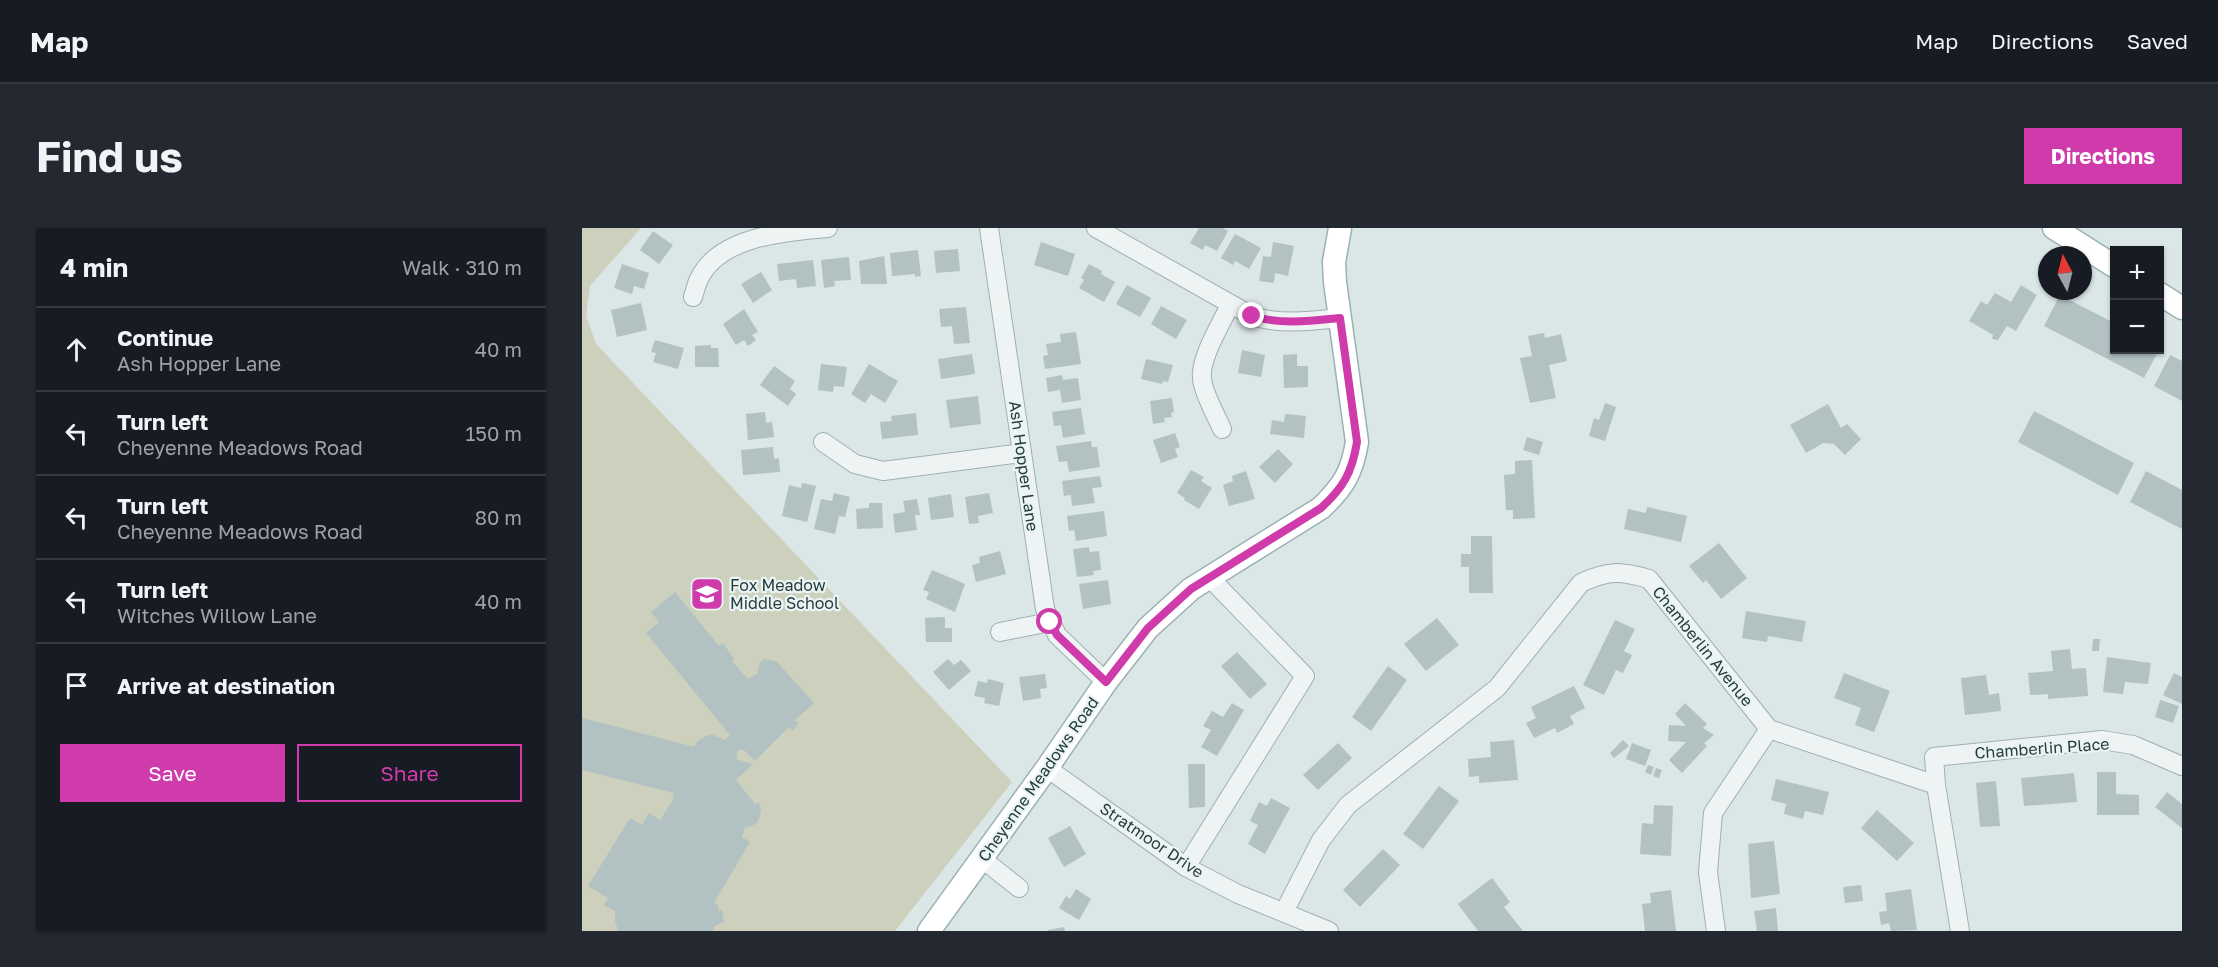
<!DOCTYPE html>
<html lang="en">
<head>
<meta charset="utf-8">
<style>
  body { margin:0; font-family:"Golos Text",sans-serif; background:#242831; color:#f1f3f6 }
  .controls { position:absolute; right:18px; top:18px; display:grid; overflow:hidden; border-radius:0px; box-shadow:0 2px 4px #0004 }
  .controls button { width:54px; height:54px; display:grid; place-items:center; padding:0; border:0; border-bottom:2px solid #363941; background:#171b24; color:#f1f3f6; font:30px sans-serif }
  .compass { position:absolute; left:1456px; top:18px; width:54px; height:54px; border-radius:50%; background:#171b24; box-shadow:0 2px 4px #0004; rotate:353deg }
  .stop { position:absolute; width:18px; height:18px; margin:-14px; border:4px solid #d03bab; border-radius:50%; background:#fff }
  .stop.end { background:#d03bab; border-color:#fff; box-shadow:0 2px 6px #0008 }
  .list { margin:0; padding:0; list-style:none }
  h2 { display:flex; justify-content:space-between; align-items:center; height:78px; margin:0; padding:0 24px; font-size:26px }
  h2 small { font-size:20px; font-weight:400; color:#9ea1a6 }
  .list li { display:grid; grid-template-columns:39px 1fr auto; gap:18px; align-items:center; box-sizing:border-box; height:84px; padding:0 24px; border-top:2px solid #363941 }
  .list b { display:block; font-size:22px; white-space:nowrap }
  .list p { margin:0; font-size:20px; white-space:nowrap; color:#9ea1a6 }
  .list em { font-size:20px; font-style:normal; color:#9ea1a6 }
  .actions { display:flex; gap:12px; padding:18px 24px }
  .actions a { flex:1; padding:14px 0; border:2px solid #d03bab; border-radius:0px; text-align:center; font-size:21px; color:#d03bab }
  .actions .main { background:#d03bab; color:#fff }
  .icon { flex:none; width:33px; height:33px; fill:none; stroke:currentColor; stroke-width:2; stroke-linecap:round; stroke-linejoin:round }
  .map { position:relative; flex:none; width:1600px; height:703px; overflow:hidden; border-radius:0px }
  header { display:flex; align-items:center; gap:36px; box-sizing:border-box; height:84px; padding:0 30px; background:#171b24; border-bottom:2px solid #363941 }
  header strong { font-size:28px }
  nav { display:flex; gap:33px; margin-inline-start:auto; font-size:21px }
  .intro { display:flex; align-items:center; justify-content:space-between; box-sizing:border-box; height:144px; padding:0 36px }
  h1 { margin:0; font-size:42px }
  .button { padding:15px 27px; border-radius:0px; background:#d03bab; color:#fff; font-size:21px; font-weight:700 }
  main { display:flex; gap:36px; padding:0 36px }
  aside { flex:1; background:#171b24; border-radius:0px; box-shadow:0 2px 4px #0004 }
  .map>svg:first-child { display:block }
  .green { fill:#cdd0bc }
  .building { fill:#b2c2c3 }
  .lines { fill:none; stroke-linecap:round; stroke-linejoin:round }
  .minor-casing { stroke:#a1afb0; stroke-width:20 }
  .major-casing { stroke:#9ab2b2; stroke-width:25 }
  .minor { stroke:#eef4f4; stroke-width:18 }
  .major { stroke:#fff; stroke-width:22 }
  .route { stroke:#d03bab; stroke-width:8 }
  .labels { text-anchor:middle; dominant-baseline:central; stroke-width:4.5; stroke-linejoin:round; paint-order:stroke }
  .street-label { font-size:16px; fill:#253b3c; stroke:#eaf4f4 }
  .poi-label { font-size:16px; fill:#253b3c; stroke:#eaf4f4; text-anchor:start }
</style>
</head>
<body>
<header>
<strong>Map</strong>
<nav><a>Map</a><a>Directions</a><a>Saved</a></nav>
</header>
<div class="intro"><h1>Find us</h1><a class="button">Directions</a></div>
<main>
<aside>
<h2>4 min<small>Walk · 310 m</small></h2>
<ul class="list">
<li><svg class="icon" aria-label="ahead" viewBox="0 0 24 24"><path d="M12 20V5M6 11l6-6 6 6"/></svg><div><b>Continue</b><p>Ash Hopper Lane</p></div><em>40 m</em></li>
<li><svg class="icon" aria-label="left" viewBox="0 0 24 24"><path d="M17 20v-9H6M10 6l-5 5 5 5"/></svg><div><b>Turn left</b><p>Cheyenne Meadows Road</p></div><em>150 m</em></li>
<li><svg class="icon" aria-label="left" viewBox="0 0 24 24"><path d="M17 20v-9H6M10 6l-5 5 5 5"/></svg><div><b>Turn left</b><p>Cheyenne Meadows Road</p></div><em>80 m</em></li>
<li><svg class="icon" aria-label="left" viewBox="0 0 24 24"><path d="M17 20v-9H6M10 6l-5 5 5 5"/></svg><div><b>Turn left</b><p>Witches Willow Lane</p></div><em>40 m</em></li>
<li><svg class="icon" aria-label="arrive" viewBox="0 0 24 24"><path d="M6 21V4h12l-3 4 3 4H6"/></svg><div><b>Arrive at destination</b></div></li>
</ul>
<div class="actions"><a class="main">Save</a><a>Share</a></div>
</aside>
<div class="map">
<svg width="1600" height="703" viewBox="0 0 1600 703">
  <rect width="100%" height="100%" fill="#dbe6e6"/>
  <!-- green -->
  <path class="green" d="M0,0H59L8,58L4,88L14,116L430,554L313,703H0Z"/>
  <!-- building -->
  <g class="building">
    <path d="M617,0H641L646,3L635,23L623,17L621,22L608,15Z"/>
    <path d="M71,3L91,17L77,36L58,22Z"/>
    <path d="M653,6L679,20L667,41L653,33L651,37L639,30Z"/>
    <path d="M459,14L493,26L486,48L452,37Z"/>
    <path d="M691,14L712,18L706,48L693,45L692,55L677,53L681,28L689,29Z"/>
    <path d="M376,21L378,43L354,45L352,23Z"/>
    <path d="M336,22L339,48L333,49V46L310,48L308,25Z"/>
    <path d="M302,28L305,56H279L277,33Z"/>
    <path d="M267,29L269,52L252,53L253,58L242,60L239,32Z"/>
    <path d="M231,32L234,58L215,60L214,51L197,53L195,36Z"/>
    <path d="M40,36L67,45L62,61L52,58L50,66L32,60Z"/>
    <path d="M507,36L520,43L519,46L533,54L522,74L497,60L502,52L499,50Z"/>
    <path d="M179,44L190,62L171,75L159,56Z"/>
    <path d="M545,57L569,70L558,89L534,76Z"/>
    <path d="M1439,57L1455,67L1434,103L1425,98L1416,112L1410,111L1411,107L1387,93L1399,73L1405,77L1413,65L1429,74Z"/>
    <path d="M1478,67L1532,95V122H1577L1562,150L1462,98Z"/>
    <path d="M59,75L65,102L35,109L29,82Z"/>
    <path d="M579,78L605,92L594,111L569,96Z"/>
    <path d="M384,79L388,115L372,116L370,98L359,99L357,81Z"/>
    <path d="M162,81L176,104L170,107L174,112L166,118L162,112L154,117L141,96Z"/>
    <path d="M494,104L499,136L463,141L461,128L466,127L464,116L479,114L478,106Z"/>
    <path d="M962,105L963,110L979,106L985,133L967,137L974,170L948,175L938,130L950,128L946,108Z"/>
    <path d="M73,112L102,120L96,141L71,134L74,125L69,124Z"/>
    <path d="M129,117V120H136L137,139H113V118Z"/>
    <path d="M660,122L683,127L679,149L656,145Z"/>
    <path d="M390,126L393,146L359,151L356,131Z"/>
    <path d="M715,126V138H726V159L702,160L701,127Z"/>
    <path d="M1588,127L1600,133V173L1572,158Z"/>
    <path d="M564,131L591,137L586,154L581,153L580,156L559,151Z"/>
    <path d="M239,136L265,139L262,159L252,158L251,164L236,162Z"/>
    <path d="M287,136L316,153L303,175L289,166L283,175L269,166Z"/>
    <path d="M192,138L213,153L208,161L214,166L206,178L178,157Z"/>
    <path d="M480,147L481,152L496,150L499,172L480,175L478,162L466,164L464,150Z"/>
    <path d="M396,168L399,196L368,200L364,172Z"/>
    <path d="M590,170L592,184L589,185L590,189L582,190L583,194L571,196L568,173Z"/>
    <path d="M1023,175L1034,179L1023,213L1007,208L1012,190L1017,192Z"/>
    <path d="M1246,176L1259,200L1265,196L1279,211L1263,227L1252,216L1241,215L1224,225L1208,197Z"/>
    <path d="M499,180L503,206L481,210L479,197L472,198L470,184Z"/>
    <path d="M1452,183L1552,235L1536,267L1436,214Z"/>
    <path d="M183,184L184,195L190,194L192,209L166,212L164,186Z"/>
    <path d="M334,185L336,207L300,211L298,194L310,193L309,188Z"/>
    <path d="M703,186L724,188L722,210L688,206L690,192L702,194Z"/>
    <path d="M593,205L598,219L593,221L596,229L579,235L571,212Z"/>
    <path d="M945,209L961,214L957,227L941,222Z"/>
    <path d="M509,213L510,219H515L518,239L487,244L485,233L477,234L474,218Z"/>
    <path d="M191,219L192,231L197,230L198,244L161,247L159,222Z"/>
    <path d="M696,221L711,236L693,255L677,239Z"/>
    <path d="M950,232L953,290L931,291V282H924L922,247L933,246V233Z"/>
    <path d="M609,242L622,249L619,253L630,260L617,281L602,272L603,270L595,265Z"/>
    <path d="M664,243L673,271L647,278L641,257L651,253L650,248Z"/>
    <path d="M1564,243L1600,262V301L1548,274Z"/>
    <path d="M518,248L520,259L510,260L513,275L490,278L489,267L482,268L480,253Z"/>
    <path d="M220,255L234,258L225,294L200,288L207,257L219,260Z"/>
    <path d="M252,265L268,269L263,289L257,288L253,306L232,301L239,271L250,273Z"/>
    <path d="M407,265L411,285L396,288L397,295L387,296L383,269Z"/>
    <path d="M369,266L372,289L349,292L346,270Z"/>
    <path d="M335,271L338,287H333L335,302L313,305L311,286L323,284L321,273Z"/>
    <path d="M287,275H300L301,300L275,301L274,281L287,280Z"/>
    <path d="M1065,279L1105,288L1099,314L1042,301L1046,281L1064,285Z"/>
    <path d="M522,283L525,308L494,313L492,302L487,303L485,288Z"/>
    <path d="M889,308H910L911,365H887V339H879V326H889Z"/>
    <path d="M1137,315L1165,350L1139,371L1124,352L1121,355L1107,338Z"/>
    <path d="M507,319L508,324L517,323L519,342L511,343L512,347L495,349L491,321Z"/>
    <path d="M418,323L424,346L394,354L390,337L398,335L397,329Z"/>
    <path d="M350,342L383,356L373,384L344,371L347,364L341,362Z"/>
    <path d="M526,352L529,376L501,381L497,356Z"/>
    <path d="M93,364L137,418L141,415L152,431L150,433L166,451L175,446L178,435L182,431L189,432L195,434L232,475L212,493L217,494L211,503L207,499L173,533L162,522H156L154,531L171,536L154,552L174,577L176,574L179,580L178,588L176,594L170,598L163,599L160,609L168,614L132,675L136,677V683L140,681L142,694L134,697L130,703H36L33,693V683L22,677L26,670L6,658L48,590L60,597L67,585L78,592L92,570L90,568L92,565L0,542V490L113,519L114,515L118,511L129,506L143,512L148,507L64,405L77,394L69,384Z"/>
    <path d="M1164,383L1224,393L1220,414L1186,408L1185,414L1160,410Z"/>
    <path d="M363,389V400H370V414H344L343,390Z"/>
    <path d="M855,390L877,417L844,443L822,416Z"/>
    <path d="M1033,392L1053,401L1042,423L1050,427L1041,445L1034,442L1022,467L1001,457Z"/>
    <path d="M1511,411H1518L1517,423H1510Z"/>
    <path d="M1488,421L1490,441L1504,440L1506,468L1466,471V466L1448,467L1446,445L1471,443L1469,423Z"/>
    <path d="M655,424L685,456L668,471L639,438Z"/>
    <path d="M1525,429L1569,435L1566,456L1543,454L1541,466L1521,464Z"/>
    <path d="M366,431L372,437L379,432L389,443L367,462L351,444Z"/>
    <path d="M806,438L825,452L789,503L770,489Z"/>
    <path d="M1262,445L1308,463L1292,504L1273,497L1279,480L1252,470Z"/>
    <path d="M1592,445L1600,449V476L1581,467Z"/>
    <path d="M463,446L465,460L458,461L459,470L441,473L437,449Z"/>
    <path d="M1404,447L1407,467L1417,465L1419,483L1383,487L1379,450Z"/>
    <path d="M406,451L422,455L417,478L402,475L403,470L392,468L396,453L405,455Z"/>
    <path d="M992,458L1003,480L988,488L992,496L975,505L973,500L952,510L944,495L954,490L949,479Z"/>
    <path d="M1578,472L1597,478L1591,495L1573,489Z"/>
    <path d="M650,475L662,482L635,528L619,519L629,502L621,498L630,483L641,489Z"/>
    <path d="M1103,475L1125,496L1121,500L1132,507L1122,515L1125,518L1100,545L1087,532L1104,514L1086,513L1087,497L1104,498L1093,486Z"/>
    <path d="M932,512L936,552L897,555V548L887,549L886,531L909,529L908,514Z"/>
    <path d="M1041,512L1047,518L1032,530L1028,525Z"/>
    <path d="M756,515L770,530L736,562L721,547Z"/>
    <path d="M1050,515L1069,522L1063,538L1044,531Z"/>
    <path d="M606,536H623V579L607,580Z"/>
    <path d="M1066,537L1072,539L1069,547L1063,544Z"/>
    <path d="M1074,540L1080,542L1077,550L1071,548Z"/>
    <path d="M1515,544H1534V566L1557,567V587H1515Z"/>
    <path d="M1492,545L1495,574L1442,578L1439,550Z"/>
    <path d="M1194,551L1247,564L1241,587L1223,583L1221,591L1202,586L1204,576L1189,572Z"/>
    <path d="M1414,553L1418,598L1398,599L1394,555Z"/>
    <path d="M857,558L877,573L841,621L821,606Z"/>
    <path d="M1585,564L1600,576V600L1573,579Z"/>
    <path d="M689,570L708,580L683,626L666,616L676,597L668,593L677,574L685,578Z"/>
    <path d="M1072,577L1091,578L1089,628L1058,626L1060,595L1071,596Z"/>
    <path d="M1295,582L1332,615L1315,633L1279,600Z"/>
    <path d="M488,598L504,626L482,639L466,610Z"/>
    <path d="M1192,613L1198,666L1169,670L1166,616Z"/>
    <path d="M801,621L818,637L778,679L761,662Z"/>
    <path d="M910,650L928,674L922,679L941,703H896L876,676Z"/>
    <path d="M1279,657L1281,673L1263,675L1261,659Z"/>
    <path d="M494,661L509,671L497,692L477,680L484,668L488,671Z"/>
    <path d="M1329,661L1335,702L1309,703L1307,695L1299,697L1297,684L1305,683L1303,665Z"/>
    <path d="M1089,662L1094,703H1063L1060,676L1069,675L1068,665Z"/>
    <path d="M1194,680L1196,703H1175L1172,683Z"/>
    <path d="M482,699L483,703H466V702Z"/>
  </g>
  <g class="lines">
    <!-- minor casing -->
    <g class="minor-casing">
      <g id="minor">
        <path d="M407,0L463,381L475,407L524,454"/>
        <path d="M514,0L670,88C698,97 729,93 758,90"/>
        <path d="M111,69C113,63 114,57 117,51C138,7 205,4 246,0"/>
        <path d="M640,201C633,185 623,169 620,152C617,131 639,96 648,77"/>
        <path d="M241,214L273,236L301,243L440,225"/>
        <path d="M418,404L468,394"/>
        <path d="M465,540L604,639L656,666L747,703"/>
        <path d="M399,630L437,660"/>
        <path d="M604,639L723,448L627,349"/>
        <path d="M702,684L739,612L766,577L915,460L999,355C1026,342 1039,343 1067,351L1187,501L1354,557"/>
        <path d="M1134,703L1126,644L1131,585L1187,501"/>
        <path d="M1378,703L1354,557L1352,529L1520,512L1551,517L1600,538"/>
      </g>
    </g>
    <!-- major casing -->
    <g class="major-casing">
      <g id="major">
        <path d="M1472,0L1532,38"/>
        <path d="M1578,66L1600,80"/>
        <path d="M347,703L465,540L524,454L566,400L609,361L739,280C761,259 770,245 775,214L753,54L752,34L758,0"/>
      </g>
    </g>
    <!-- minor -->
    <use href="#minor" class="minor"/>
    <!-- major -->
    <use href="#major" class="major"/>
  </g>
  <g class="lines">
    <!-- route -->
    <path class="route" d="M468,394L475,407L524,454L566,400L609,361L739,280C761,260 770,245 775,214L758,90C729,93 698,97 670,88"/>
  </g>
  <!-- icons -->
  <defs>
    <g id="school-square" transform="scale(1.725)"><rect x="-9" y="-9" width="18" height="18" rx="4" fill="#d03bab" stroke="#eaf4f4"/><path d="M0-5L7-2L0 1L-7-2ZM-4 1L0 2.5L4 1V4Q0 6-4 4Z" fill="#fff"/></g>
  </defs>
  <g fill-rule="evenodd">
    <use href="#school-square" x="125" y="366"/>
  </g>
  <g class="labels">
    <!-- street labels -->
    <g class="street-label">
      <text transform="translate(442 238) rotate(82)">Ash Hopper Lane</text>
      <text transform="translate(1121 418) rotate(51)">Chamberlin Avenue</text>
      <text transform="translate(1460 520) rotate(-4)">Chamberlin Place</text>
      <text transform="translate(456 551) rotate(-55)">Cheyenne Meadows Road</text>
      <text transform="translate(570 612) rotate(34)">Stratmoor Drive</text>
    </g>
    <!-- poi labels -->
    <g class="poi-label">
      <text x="148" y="357">Fox Meadow<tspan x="148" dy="18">Middle School</tspan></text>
    </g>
  </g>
</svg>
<div class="controls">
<button>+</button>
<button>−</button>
</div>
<svg class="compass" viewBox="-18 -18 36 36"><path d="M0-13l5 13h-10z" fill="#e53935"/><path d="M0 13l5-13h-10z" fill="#9ea1a6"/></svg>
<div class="stop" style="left:468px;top:394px"></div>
<div class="stop end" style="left:670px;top:88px"></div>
</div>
</main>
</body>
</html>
